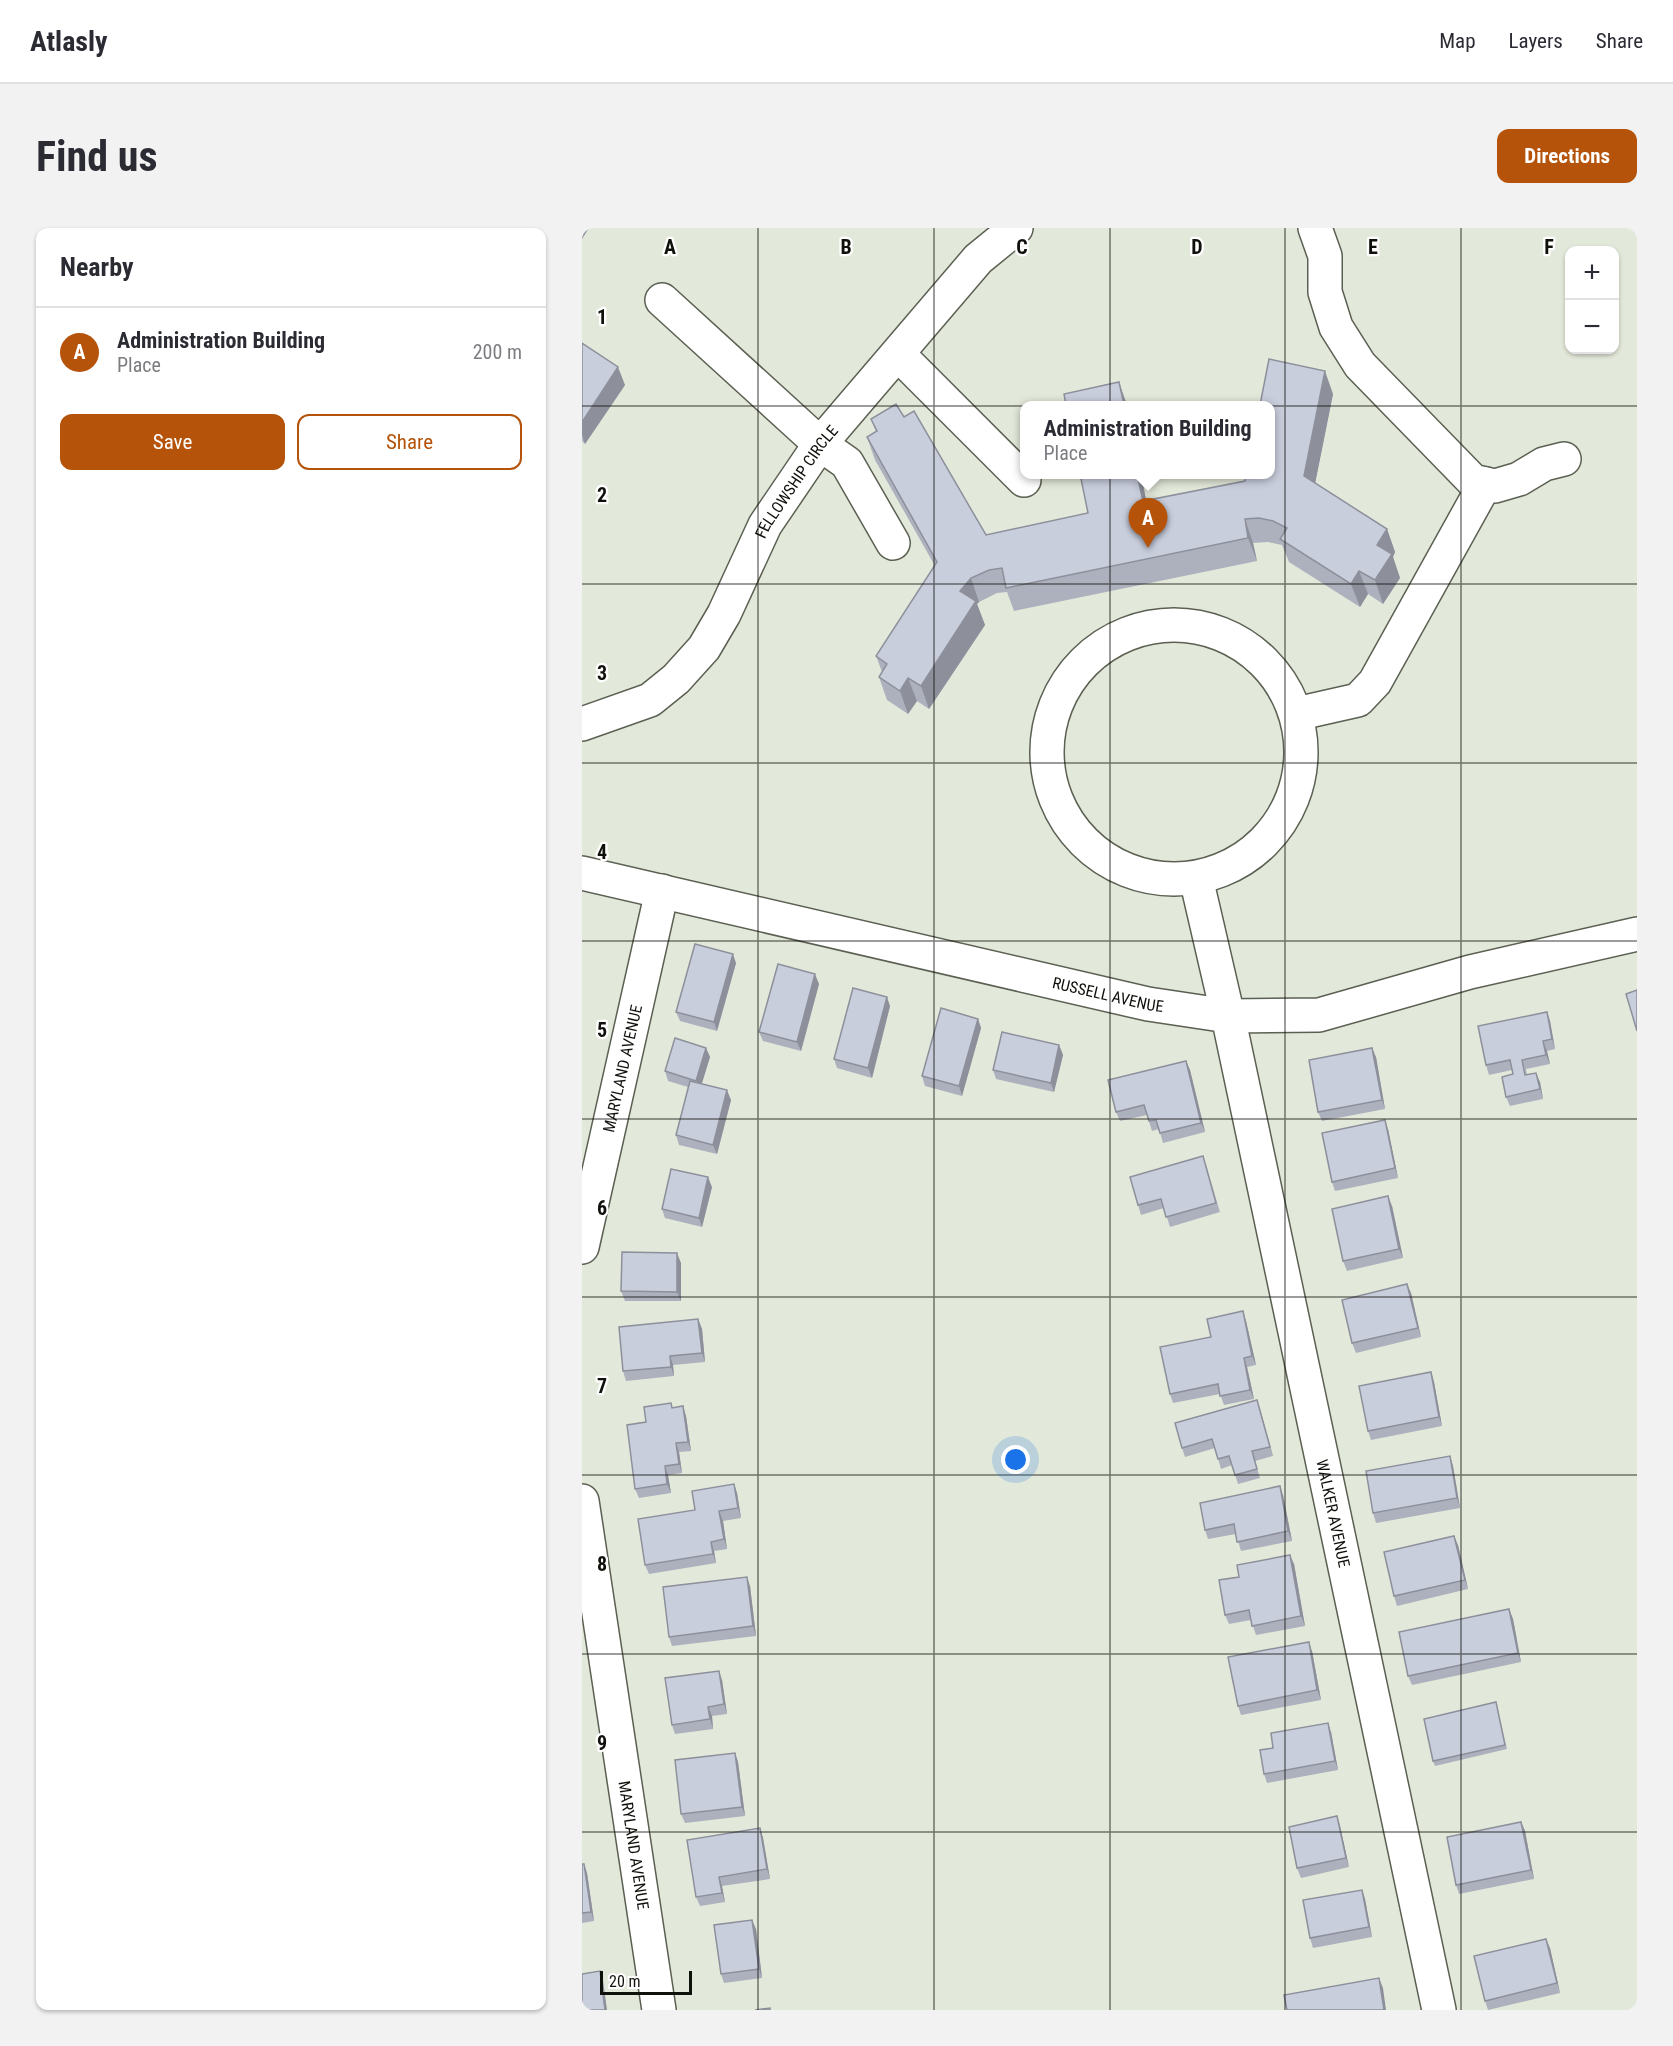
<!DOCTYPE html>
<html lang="en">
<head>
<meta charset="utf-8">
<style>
  body { margin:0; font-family:"Roboto Condensed",sans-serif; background:#f2f2f3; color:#2b2b33 }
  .controls { position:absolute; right:18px; top:18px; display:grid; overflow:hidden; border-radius:12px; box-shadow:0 2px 4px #0004 }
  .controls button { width:54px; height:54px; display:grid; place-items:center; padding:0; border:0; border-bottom:2px solid #e1e1e2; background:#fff; color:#2b2b33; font:30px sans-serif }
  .scale { position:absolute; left:18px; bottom:15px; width:92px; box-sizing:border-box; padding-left:6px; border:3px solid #0f110b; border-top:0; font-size:16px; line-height:21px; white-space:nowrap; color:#0f110b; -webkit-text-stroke:4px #fff; paint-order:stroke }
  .you { position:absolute; left:434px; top:1232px; width:21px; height:21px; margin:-15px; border:4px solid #fff; border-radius:50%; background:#1a73e8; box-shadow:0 0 0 9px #1a73e833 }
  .badge { display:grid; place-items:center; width:39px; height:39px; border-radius:50%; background:#b45309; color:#fff; font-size:20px; font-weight:700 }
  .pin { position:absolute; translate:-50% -50px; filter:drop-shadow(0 2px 3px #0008) }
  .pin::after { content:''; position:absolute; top:32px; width:21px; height:18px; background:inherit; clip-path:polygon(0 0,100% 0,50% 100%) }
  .popup { position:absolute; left:438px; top:173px; width:255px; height:78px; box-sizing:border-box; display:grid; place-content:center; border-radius:12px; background:#fff; filter:drop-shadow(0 2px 4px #0005); font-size:20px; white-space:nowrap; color:#7c7c81 }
  .popup b { font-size:22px; color:#2b2b33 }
  .popup::after { content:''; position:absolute; left:50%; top:100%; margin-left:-12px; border:12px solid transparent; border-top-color:#fff }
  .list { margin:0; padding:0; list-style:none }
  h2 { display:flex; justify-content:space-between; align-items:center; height:78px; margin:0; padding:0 24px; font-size:26px }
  h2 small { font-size:20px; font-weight:400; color:#7c7c81 }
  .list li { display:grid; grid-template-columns:39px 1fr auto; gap:18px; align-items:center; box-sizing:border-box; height:90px; padding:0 24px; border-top:2px solid #e1e1e2 }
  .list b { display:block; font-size:22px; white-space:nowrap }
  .list p { margin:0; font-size:20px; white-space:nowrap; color:#7c7c81 }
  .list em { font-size:20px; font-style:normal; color:#7c7c81 }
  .actions { display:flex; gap:12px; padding:18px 24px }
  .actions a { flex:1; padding:14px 0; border:2px solid #b45309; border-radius:12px; text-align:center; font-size:21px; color:#b45309 }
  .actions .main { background:#b45309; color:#fff }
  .map { position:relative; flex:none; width:1055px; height:1782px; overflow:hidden; border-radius:12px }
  header { display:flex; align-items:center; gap:36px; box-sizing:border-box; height:84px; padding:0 30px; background:#fff; border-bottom:2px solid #e1e1e2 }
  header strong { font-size:28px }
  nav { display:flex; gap:33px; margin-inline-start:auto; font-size:21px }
  .intro { display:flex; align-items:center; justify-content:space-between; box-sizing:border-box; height:144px; padding:0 36px }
  h1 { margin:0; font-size:42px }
  .button { padding:15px 27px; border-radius:12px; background:#b45309; color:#fff; font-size:21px; font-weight:700 }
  main { display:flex; gap:36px; padding:0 36px }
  aside { flex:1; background:#fff; border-radius:12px; box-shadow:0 2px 4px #0004 }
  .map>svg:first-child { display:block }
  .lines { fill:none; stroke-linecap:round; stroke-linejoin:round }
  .minor-casing { stroke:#5b6052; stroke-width:36 }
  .minor { stroke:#fff; stroke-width:33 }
  .wall { fill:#adb1be }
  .shaded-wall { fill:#8d909b }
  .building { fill:#c9cedd; stroke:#8d909b; stroke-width:1.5 }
  .grid { fill:none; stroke:#0f110b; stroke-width:1.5; stroke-opacity:0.55 }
  .labels { text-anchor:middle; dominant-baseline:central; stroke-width:4.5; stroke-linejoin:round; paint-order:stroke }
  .street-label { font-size:16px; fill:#0f110b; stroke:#fff }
  .grid-label { font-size:20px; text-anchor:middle; font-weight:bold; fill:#0f110b; stroke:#fff; stroke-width:4.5; stroke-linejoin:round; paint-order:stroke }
</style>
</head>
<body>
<header>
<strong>Atlasly</strong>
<nav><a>Map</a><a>Layers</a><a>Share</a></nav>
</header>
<div class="intro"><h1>Find us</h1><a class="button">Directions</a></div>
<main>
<aside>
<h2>Nearby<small></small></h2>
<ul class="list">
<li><span class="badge">A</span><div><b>Administration Building</b><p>Place</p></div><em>200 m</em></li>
</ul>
<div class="actions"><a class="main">Save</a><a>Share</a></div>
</aside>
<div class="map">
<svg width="1055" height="1782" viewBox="0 0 1055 1782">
  <rect width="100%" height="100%" fill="#e3e9da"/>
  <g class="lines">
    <!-- minor casing -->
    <g class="minor-casing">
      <g id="minor">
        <path d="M733,0L743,28V64L754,99L778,137L891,253L913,258L937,251L962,236L982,231"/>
        <path d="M80,72L238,216L265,235L311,315"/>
        <path d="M316,126L442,252"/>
        <circle cx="592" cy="524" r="127"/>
        <path d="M714,486L776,472L793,454L903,256"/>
        <path id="s1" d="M0,496L68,472L94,451L122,420L142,386L183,297L238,216L396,31L434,0"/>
        <path id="s2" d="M0,645L566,776L646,788L737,787L888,744L1055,706"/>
        <path id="s3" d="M614,650L646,788L857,1782"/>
        <path id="s4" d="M0,1019L80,663"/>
        <path id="s5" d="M0,1273L77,1782"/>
      </g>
    </g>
    <!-- minor -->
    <use href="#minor" class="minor"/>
  </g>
  <!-- wall -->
  <g class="wall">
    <path d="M0,115L43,157L3,216L0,213Z"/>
    <path d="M751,166L733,255L805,301L813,324L811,329L818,350L801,376L786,366L778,379L707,334L700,317L686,314L671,315L675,333L432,383L425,364L415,365L397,374L395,376L403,397L347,481L335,473L326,486L305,472L297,449L300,444L294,428L353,338L293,232L285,209L294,204L289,191L322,189L404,307L506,285L498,246H559L564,273L663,253Z"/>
    <path d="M154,735L135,803L98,793L94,784Z"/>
    <path d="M237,756L219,823L181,813L177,804Z"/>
    <path d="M308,778L290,850L255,840L252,831Z"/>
    <path d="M965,784L968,793L973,821L965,823L968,836L944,841L945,847L958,854L961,871L928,878L924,869L931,846L930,842L907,847L904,837Z"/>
    <path d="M396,791L399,800L380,868L343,858L340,848Z"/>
    <path d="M477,817L481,827L472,864L414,851L411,842Z"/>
    <path d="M124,820L128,829L119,856L149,872L135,926L97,917L94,907L106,859L86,853L83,843Z"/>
    <path d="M794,829L803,881L740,893L736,884Z"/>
    <path d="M604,833L608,842L623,904L581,915L577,901L570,903L565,887L538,893L534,884Z"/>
    <path d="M806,901L816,950L753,963L750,954Z"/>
    <path d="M624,937L638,984L588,999L582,980L559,987L556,977Z"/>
    <path d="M130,959L120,999L83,990L80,981Z"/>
    <path d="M810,978L821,1030L765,1043L761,1033Z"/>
    <path d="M99,1035V1073H43L39,1063Z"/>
    <path d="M829,1065L839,1109L774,1125L770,1115Z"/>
    <path d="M116,1091L120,1101L123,1134L91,1137L92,1148L44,1153L41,1143Z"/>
    <path d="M664,1093L674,1137L665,1139L672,1171L642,1177L638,1166L591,1175L588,1166L629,1109Z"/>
    <path d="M849,1144L852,1154L860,1198L789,1212L786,1203Z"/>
    <path d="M675,1172L691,1228L673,1233L678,1250L656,1256L650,1237L639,1241L633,1220L603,1229L600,1220Z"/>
    <path d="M89,1175L90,1180L104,1188L109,1223L97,1224L100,1245L86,1247L89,1265L57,1270L53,1261L64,1194Z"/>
    <path d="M868,1228L871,1238L878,1280L794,1295L791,1285Z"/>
    <path d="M152,1256L155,1265L159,1290L141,1293L145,1321L132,1323L134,1335L67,1346L63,1337L113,1282Z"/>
    <path d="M701,1267L710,1313L659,1323L654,1306L626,1311L623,1302Z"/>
    <path d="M876,1317L886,1361L815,1378L812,1368Z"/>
    <path d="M712,1336L723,1398L674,1407L669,1392L647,1396L643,1387L657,1349Z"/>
    <path d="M168,1358L174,1408L90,1418L87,1409Z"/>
    <path d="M927,1381L931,1391L939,1434L830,1457L826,1448Z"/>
    <path d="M730,1423L739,1472L659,1487L656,1478Z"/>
    <path d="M140,1452L145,1486L130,1488L131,1501L93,1506L90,1497Z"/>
    <path d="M915,1479L925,1521L853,1538L851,1533Z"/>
    <path d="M749,1504L756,1542L685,1555L682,1546L691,1520Z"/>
    <path d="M153,1525L156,1534L163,1588L103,1595L99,1586Z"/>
    <path d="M755,1588L758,1598L767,1639L719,1650L715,1640Z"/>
    <path d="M939,1594L943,1603L952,1651L877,1666L874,1657Z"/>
    <path d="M178,1600L181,1610L188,1651L140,1658L143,1674L118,1678L114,1669Z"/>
    <path d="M0,1636H2L5,1645L12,1693L0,1695Z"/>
    <path d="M780,1662L783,1671L790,1709L731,1720L728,1710Z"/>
    <path d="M174,1701L180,1750L142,1755L139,1746Z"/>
    <path d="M968,1720L978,1765L906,1782L903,1773Z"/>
  </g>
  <!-- shaded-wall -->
  <g class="shaded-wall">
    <path d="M0,0H7L0,11Z"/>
    <path d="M36,139L43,157L3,216L0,206V194Z"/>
    <path d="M743,143L751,166L730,271L722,248Z"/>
    <path d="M537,154L545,177H542Z"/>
    <path d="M555,246H559L569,297L561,273Z"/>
    <path d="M663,291L671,315L675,333L666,310Z"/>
    <path d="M805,301L813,324L811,329L818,350L801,376L793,352L795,317Z"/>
    <path d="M777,343L786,366L778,379L769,356Z"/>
    <path d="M389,350L397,374L395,376L403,397L347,481L339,458L378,363Z"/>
    <path d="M326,450L335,473L326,486L318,463Z"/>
    <path d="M151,726L154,735L135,803L132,794Z"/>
    <path d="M233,746L237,756L219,823L215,814Z"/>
    <path d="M305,769L308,778L290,850L286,840Z"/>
    <path d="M965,784L968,793L973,821L970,811Z"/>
    <path d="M396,791L399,800L380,868L377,858Z"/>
    <path d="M961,813L965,823L968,836L964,827Z"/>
    <path d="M477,817L481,827L472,864L469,855Z"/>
    <path d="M124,820L128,829L118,862L114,853Z"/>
    <path d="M790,820L794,829L803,881L800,872Z"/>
    <path d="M604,833L608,842L623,904L619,895Z"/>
    <path d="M954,845L958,854L961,871L958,861Z"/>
    <path d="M145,862L149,872L135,926L131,917Z"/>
    <path d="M803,892L806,901L816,950L813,940Z"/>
    <path d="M126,949L130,959L120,999L117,990Z"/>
    <path d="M806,968L810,978L821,1030L817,1021Z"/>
    <path d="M95,1025L99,1035V1073L95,1064Z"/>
    <path d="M825,1056L829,1065L839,1109L836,1100Z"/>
    <path d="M661,1083L664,1093L674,1137L670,1128Z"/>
    <path d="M116,1091L120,1101L123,1134L120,1125Z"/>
    <path d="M88,1128L91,1137L92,1148L89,1139Z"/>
    <path d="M662,1130L665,1139L672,1171L668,1162Z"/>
    <path d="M849,1144L852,1154L860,1198L857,1189Z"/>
    <path d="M675,1172L678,1181L691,1228L688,1219Z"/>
    <path d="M101,1178L104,1188L109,1223L106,1214Z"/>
    <path d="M94,1215L97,1224L100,1245L97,1236Z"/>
    <path d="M868,1228L871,1238L878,1280L875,1270Z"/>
    <path d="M83,1238L86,1247L89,1265L85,1256Z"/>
    <path d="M152,1256L155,1265L159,1290L156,1280Z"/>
    <path d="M698,1258L701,1267L710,1313L706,1303Z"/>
    <path d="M137,1283L141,1293L145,1321L142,1311Z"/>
    <path d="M872,1308L876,1317L886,1361L883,1352Z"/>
    <path d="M129,1314L132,1323L134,1335L131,1326Z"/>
    <path d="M708,1327L712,1336L723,1398L719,1388Z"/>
    <path d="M165,1349L168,1358L174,1408L171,1398Z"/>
    <path d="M927,1381L931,1391L939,1434L936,1425Z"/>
    <path d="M727,1414L730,1423L739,1472L735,1462Z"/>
    <path d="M137,1443L140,1452L145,1486L142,1476Z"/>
    <path d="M126,1479L130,1488L131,1501L128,1491Z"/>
    <path d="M746,1495L749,1504L756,1542L753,1533Z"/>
    <path d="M153,1525L156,1534L163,1588L160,1579Z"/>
    <path d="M755,1588L758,1598L767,1639L764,1630Z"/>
    <path d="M939,1594L943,1603L952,1651L949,1642Z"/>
    <path d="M178,1600L181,1610L188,1651L185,1641Z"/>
    <path d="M2,1636L5,1645L12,1693L9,1684Z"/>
    <path d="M137,1649L140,1658L143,1674L140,1665Z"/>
    <path d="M780,1662L783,1671L790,1709L787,1699Z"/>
    <path d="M170,1692L174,1701L180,1750L177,1741Z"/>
    <path d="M964,1711L968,1720L978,1765L975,1755Z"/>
    <path d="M18,1743L21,1752L25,1782H23Z"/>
    <path d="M797,1750L801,1760L804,1782H802Z"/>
  </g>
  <!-- building -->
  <g class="building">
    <path d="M0,115L36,139L0,194Z"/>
    <path d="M687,131L743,143L722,248L805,301L795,317L810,326L793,352L777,343L769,356L698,311L705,300L691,293L677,290L663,291L666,310L424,360L420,340L407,342L389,350L378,363L394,373L339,458L326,450L318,463L297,449L305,436L294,428L355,334L285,209L295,203L289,191L314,176L322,189L332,183L404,307L506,285L498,246H555L561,273L663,253L664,246H689V177H678Z"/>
    <path d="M537,154L542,177H484L482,166Z"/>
    <path d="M113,716L151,726L132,794L94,784Z"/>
    <path d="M196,736L233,746L215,814L177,804Z"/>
    <path d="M271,760L305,769L286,840L252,831Z"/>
    <path d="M1055,762V803L1044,766Z"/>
    <path d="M359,780L396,791L377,858L340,848Z"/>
    <path d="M965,784L970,811L961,813L964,827L940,832L943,847L954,845L958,861L924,869L920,849L931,846L928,832L904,837L896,798Z"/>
    <path d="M420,804L477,817L469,855L411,842Z"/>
    <path d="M93,810L124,820L114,853L83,843Z"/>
    <path d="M790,820L800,872L736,884L727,832Z"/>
    <path d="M604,833L619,895L578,905L574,892L567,893L562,877L534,884L526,852Z"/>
    <path d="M108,853L145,862L131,917L94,907Z"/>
    <path d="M803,892L813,940L750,954L740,905Z"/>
    <path d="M621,928L634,975L584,989L579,971L556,977L548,949Z"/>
    <path d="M89,941L126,949L117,990L80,981Z"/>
    <path d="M806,968L817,1021L761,1033L750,981Z"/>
    <path d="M40,1024L95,1025V1064L39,1063Z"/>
    <path d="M825,1056L836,1100L770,1115L760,1072Z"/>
    <path d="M661,1083L670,1128L662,1130L668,1162L638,1168L636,1156L588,1166L578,1119L629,1109L625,1091Z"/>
    <path d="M116,1091L120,1125L88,1128L89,1139L41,1143L37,1099Z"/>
    <path d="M849,1144L857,1189L786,1203L777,1158Z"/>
    <path d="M675,1172L688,1219L670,1223L675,1241L653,1247L647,1228L636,1231L630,1211L600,1220L593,1195Z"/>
    <path d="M89,1175L90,1180L101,1178L106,1214L94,1215L97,1236L83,1238L85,1256L53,1261L45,1197L64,1194L62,1179Z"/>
    <path d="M868,1228L875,1270L791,1285L784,1243Z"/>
    <path d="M152,1256L156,1280L137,1283L142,1311L129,1314L131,1326L63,1337L56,1291L113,1282L110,1263Z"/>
    <path d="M698,1258L706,1303L655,1314L652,1296L623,1302L618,1275Z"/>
    <path d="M872,1308L883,1352L812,1368L802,1324Z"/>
    <path d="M708,1327L719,1388L670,1398L667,1382L643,1387L637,1352L657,1349L655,1337Z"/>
    <path d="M165,1349L171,1398L87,1409L81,1359Z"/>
    <path d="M927,1381L936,1425L826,1448L817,1404Z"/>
    <path d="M727,1414L735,1462L656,1478L646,1429Z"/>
    <path d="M137,1443L142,1476L126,1479L128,1491L90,1497L83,1450Z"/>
    <path d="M914,1474L923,1517L851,1533L842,1491Z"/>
    <path d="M746,1495L753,1533L682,1546L678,1522L691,1520L689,1505Z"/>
    <path d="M153,1525L160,1579L99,1586L93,1532Z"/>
    <path d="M755,1588L764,1630L715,1640L707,1599Z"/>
    <path d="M939,1594L949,1642L874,1657L865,1609Z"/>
    <path d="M178,1600L185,1641L137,1649L140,1665L114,1669L105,1612Z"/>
    <path d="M0,1636H2L9,1684L0,1685Z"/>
    <path d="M780,1662L787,1699L728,1710L721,1672Z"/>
    <path d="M170,1692L177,1741L139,1746L132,1697Z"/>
    <path d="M964,1711L975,1755L903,1773L892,1728Z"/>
    <path d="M18,1743L23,1782H0V1746Z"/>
    <path d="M797,1750L802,1782H705L702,1767Z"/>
    <path d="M188,1780V1782H173Z"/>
  </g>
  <!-- grid -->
  <path class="grid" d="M176,0V1782M352,0V1782M528,0V1782M703,0V1782M879,0V1782M0,178H1055M0,356H1055M0,535H1055M0,713H1055M0,891H1055M0,1069H1055M0,1247H1055M0,1426H1055M0,1604H1055"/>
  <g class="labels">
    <!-- street labels -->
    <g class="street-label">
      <text stroke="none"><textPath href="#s1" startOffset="338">FELLOWSHIP CIRCLE</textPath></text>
      <text stroke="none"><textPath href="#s2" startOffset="540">RUSSELL AVENUE</textPath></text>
      <text stroke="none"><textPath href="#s4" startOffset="183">MARYLAND AVENUE</textPath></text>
      <text stroke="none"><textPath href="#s3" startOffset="650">WALKER AVENUE</textPath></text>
      <text stroke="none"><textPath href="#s5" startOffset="348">MARYLAND AVENUE</textPath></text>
    </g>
  </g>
  <g class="grid-label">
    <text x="88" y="26">A</text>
    <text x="264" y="26">B</text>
    <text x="440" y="26">C</text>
    <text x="615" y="26">D</text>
    <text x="791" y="26">E</text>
    <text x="967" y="26">F</text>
    <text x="20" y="96">1</text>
    <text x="20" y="274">2</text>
    <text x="20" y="452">3</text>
    <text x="20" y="631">4</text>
    <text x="20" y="809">5</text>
    <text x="20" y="987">6</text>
    <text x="20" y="1165">7</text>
    <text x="20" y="1343">8</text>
    <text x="20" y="1522">9</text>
  </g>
</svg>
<div class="controls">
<button>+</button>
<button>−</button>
</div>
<div class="scale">20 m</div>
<div class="you"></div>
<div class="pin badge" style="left:566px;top:320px">A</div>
<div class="popup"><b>Administration Building</b>Place</div>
</div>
</main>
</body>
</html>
